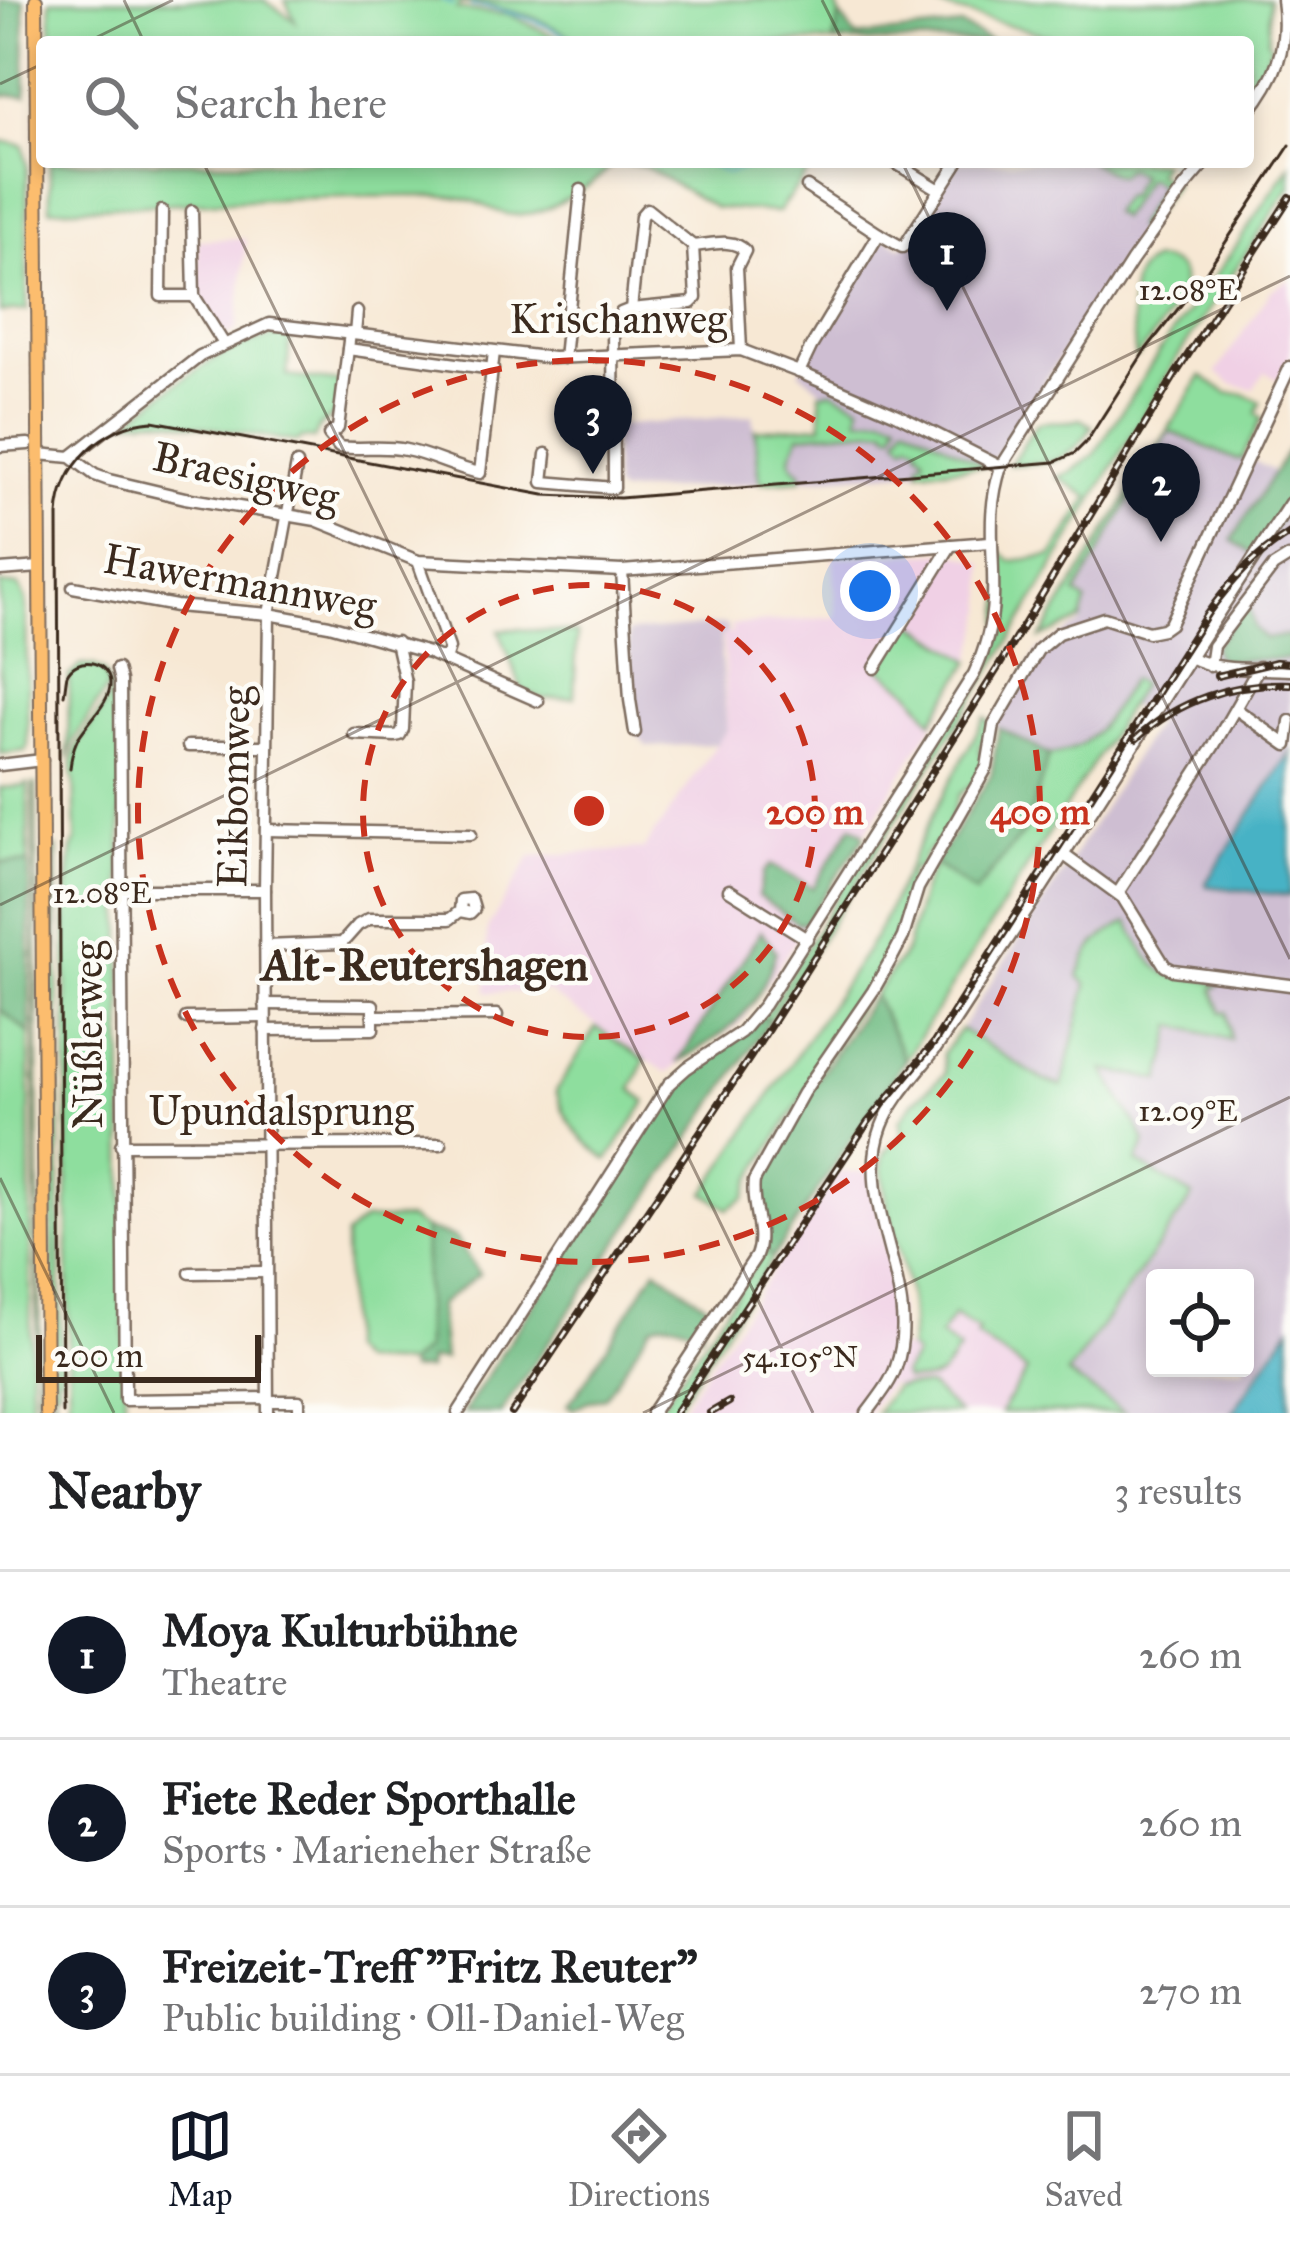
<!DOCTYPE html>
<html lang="en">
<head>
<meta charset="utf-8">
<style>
  body { margin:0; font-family:"IM FELL Great Primer",serif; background:#f6f6f6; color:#202124 }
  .controls { position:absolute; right:36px; bottom:36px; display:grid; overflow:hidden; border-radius:12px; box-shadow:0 6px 18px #0003 }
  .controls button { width:108px; height:108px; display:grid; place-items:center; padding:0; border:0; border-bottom:3px solid #e0e0e0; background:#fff; color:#202124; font:60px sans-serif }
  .scale { position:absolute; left:36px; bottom:30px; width:225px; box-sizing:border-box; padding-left:12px; border:6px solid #3b2a1e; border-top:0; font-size:33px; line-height:42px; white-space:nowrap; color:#3b2a1e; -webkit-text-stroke:9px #fdfcf7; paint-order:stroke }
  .you { position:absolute; left:870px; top:591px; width:42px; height:42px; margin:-30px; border:9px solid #fff; border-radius:50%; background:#1a73e8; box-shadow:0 0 0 18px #1a73e833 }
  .badge { display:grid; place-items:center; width:78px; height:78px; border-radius:50%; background:#111827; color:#fff; font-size:39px; font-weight:700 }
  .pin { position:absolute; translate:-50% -99px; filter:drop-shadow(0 3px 6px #0008) }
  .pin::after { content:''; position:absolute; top:63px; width:42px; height:36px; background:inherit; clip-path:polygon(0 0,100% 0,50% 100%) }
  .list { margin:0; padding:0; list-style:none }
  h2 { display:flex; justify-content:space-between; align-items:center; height:156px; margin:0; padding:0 48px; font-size:51px }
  h2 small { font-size:39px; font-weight:400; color:#757577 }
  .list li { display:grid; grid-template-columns:78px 1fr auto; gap:36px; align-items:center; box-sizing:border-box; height:168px; padding:0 48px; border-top:3px solid #e0e0e0 }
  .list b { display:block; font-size:45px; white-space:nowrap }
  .list p { margin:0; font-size:39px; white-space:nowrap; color:#757577 }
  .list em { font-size:39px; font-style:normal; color:#757577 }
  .icon { flex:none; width:66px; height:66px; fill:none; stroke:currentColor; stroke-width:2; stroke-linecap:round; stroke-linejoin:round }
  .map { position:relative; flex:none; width:1290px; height:1413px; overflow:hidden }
  .search { position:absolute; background:#fff; box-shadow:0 6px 18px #0003; left:36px; right:36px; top:36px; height:132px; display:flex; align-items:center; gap:30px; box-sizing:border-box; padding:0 42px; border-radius:12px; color:#757577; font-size:45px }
  .sheet { height:660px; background:#fff }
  nav { display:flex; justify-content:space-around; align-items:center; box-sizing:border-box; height:168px; border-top:3px solid #e0e0e0; background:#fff; font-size:33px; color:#757577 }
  nav a { display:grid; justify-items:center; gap:6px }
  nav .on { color:#111827 }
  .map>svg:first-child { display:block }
  .built { fill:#f0d0e5 }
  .industrial { fill:#cebed2; fill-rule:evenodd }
  .green { fill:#8ede9e; stroke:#64845e; stroke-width:3 }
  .forest { fill:#72bd85; stroke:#567452; stroke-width:3 }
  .water { fill:#47b2c5; stroke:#416e72; stroke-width:3 }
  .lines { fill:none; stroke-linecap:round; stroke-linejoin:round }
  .stream { stroke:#47b2c5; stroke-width:3 }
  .minor-casing { stroke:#7d6c5e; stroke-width:15 }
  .major-casing { stroke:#7d6c5e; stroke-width:16 }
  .minor { stroke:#fff; stroke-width:10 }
  .major { stroke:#fcbd6e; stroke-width:12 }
  .tram { stroke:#3b2a1e; stroke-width:3 }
  .rail-casing { stroke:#3b2a1e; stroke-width:8 }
  .rail { stroke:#fdfcf7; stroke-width:3; stroke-dasharray:9; stroke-linecap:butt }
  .ticks { fill:none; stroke:#3b2a1e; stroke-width:3; stroke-opacity:0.45 }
  .ring { fill:none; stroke:#c8321e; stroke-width:6; stroke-dasharray:21 15 }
  .labels { text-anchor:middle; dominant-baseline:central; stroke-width:9; stroke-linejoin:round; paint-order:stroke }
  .street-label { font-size:42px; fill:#3b2a1e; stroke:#fdfcf7 }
  .neighbourhood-label { font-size:45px; font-weight:bold; fill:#3b2a1e; stroke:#fdfcf7 }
  .ticks-label { font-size:30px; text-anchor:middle; fill:#3b2a1e; stroke:#fdfcf7; stroke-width:9; stroke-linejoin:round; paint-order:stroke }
  .centre { fill:#c8321e; stroke:#fdfcf7; stroke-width:6 }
  .ring-label { font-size:36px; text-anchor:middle; font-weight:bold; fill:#c8321e; stroke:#fdfcf7; stroke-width:9; stroke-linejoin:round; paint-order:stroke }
</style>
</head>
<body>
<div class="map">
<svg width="1290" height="1413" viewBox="0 0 1290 1413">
  <rect width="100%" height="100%" fill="#fdfcf7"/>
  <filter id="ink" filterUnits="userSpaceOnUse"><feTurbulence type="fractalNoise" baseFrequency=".00833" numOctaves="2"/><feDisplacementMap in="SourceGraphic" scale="24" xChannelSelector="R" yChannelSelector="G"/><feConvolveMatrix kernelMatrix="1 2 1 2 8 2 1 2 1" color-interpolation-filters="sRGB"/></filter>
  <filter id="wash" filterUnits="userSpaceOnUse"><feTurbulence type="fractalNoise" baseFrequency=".004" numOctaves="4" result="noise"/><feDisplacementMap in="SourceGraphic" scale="48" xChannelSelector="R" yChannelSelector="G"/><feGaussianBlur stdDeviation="2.7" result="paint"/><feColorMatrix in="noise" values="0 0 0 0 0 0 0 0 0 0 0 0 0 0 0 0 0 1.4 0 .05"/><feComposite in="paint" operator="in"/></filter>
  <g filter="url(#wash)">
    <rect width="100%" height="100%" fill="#f7e8d4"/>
    <!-- built -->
    <g class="built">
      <path d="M246,238L237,330L223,336L199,300L198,240Z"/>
      <path d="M1290,279V355L1278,380L1265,372L1253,389L1232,384L1216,373L1271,291Z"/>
      <path d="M953,552L984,563L985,611L971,663L861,840L744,1019L735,1027L667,1073L548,992H486L487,929L531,856L644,849L727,729L723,634L732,633L731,625L837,617L833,558Z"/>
      <path d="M838,1172H870L898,1306L899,1330L895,1348L909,1349L916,1354L939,1336L954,1314L980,1331L977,1337L1027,1371L1000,1413H958L929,1386H895L889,1384L867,1413H678Z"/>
    </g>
    <!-- industrial -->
    <g class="industrial">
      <path d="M958,162H1137L1174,184L1143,229L1136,234L1013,433L988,466L620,493L614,488L613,426L753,415L755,430L823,424L820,388L799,372L879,234L902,247Z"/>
      <path d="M1169,430L1235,459L1247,458L1274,471H1290V752L1206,883L1208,886L1290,896V1327L1232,1413H1125L1068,1375L1192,1197L1137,1161L1145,1142L1103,1069L1161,1080L1174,1025L1231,1039L1212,980L1169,974L1159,969L1142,948L1128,922L1087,984L1062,1086L1043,1080L961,1029L1071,860L1157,721L1131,706L1071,752L1049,755L994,725L1038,650L1080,624L1086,602L1076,594ZM1155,1278H1245V1368H1155Z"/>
      <path d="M727,624L728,633L722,635L721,657L727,729L717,744L647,747L635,732L628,632Z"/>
    </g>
    <!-- green -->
    <g class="green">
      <path d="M50,0H264L295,21L285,0H835L840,16L834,42H583L533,17L489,5L461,3L457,9L510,15L566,42H52Z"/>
      <path d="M913,0H1269L1268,42L1271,45L1258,76L1248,92V42H1074Z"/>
      <path d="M0,141L23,145L27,165V310L0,312Z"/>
      <path d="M50,162H816L778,212L715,208L644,166L614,162C597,184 548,214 519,215C503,216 489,207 476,202C464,198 451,196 439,196C310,195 180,204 50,209Z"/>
      <path d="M1089,162H1162L1156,173L1174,184L1141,232L1135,227L1161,185L1147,177L1120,218L1112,212L1124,196L1128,197L1140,175L1127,168L1118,176Z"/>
      <path d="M1290,165V187L1175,361L1010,641L770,1019L761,1018L770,1008L839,893L1007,630L1000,624L1003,586L1000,551L1011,561L1052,556L1089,497L1058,477L1071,472L1094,455L1165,343L1232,252Z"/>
      <path d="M1154,260C1220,264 1152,336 1137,357L1135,356C1136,325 1117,274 1154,260Z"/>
      <path d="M290,334L287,376L341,382L336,415L320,426L314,439L302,438L298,442L158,419L127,421C176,385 227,339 290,334Z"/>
      <path d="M1201,376L1227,393L1243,394L1261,402L1256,414L1262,418L1242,459H1235L1169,431L1076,594L1086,602L1081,620L1041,638Z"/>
      <path d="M832,391L860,405L859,419L883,416L899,420L894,433H889L887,428L799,435C797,449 781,459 801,472V480L760,483L755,430L822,425L820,393Z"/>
      <path d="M1081,419L1092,426C1071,464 1049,462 1010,465L1036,424C1049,418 1064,425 1081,419Z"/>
      <path d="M906,423L978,462L988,466L920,471V462L924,460V455L918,450L919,446L910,441L906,445L898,438Z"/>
      <path d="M0,584L19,586L26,600L28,748L25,751L0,754Z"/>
      <path d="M910,621L971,661L932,721L911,692L879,668Z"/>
      <path d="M516,629L577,633L574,697L544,699L522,690L499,630Z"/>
      <path d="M81,665L94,666L105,672L108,687L74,740L68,758L69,676Z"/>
      <path d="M120,676L125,1413H69L66,904L72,849L76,842L74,780C62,738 114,716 113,677Z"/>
      <path d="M1131,679L1141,684L1101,751L905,1060L874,995L906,951L922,891L935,864L974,892L1026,829L1049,755C1093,752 1111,712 1131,679Z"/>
      <path d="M985,717L992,725L979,748L984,763L973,784L959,795L941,843C928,849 922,854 920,868L912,870L909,878L915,886L886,961L751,1180L745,1198L728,1209L705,1193L877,934L935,810Z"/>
      <path d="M25,784H28L31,1413H0V788L24,786Z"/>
      <path d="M33,785H36V806L40,1413H37Z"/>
      <path d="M50,848L53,853L55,963L54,848H57L61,1376L58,1377V1389L54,1392L58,1413H53Z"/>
      <path d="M1128,922C1138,940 1150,969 1171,975C1187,979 1204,975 1218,986L1213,989L1222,1013L1227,1012L1231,1040L1174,1025L1161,1080L1104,1070L1146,1142L1137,1162L1193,1196L1068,1374L1125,1413H1000L1027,1371L976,1336L979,1331L954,1315L940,1336L959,1350C938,1379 942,1381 905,1380L903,1375L915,1355L909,1349C920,1294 889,1237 884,1183C883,1174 880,1164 884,1155C887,1147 895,1141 903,1135L900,1121L914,1101L945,1074L943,1053L961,1029L1043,1080L1062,1086L1087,985L1079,976C1089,945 1099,937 1128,922Z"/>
      <path d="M596,1027L645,1060L632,1089L646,1102L608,1160C582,1142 565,1122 556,1091Z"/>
      <path d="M409,1219L425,1229V1350L408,1364L359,1362L347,1349L345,1236L364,1220Z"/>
      <path d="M765,1251L773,1257L672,1413H656Z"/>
      <path d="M905,1386H929L958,1413H875L895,1387Z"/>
    </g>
    <!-- forest -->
    <g class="forest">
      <path d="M0,0H24L26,96L0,95L3,23Z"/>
      <path d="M840,15L856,37L961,26L994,42H833Z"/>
      <path d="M1290,447V503L1256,557L1232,540Z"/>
      <path d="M1248,602L1254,628L1265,639L1290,635V659L1222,660L1215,655L1214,647Z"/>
      <path d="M999,728L1049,755L1026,829L975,893L935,864L991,775Z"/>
      <path d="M852,825L863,832L864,837L805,923L798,924L758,896L764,872L771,865L813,888Z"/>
      <path d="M0,862L29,863L30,1034L0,1009Z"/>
      <path d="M761,931L776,951C759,1013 729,1031 677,1063Z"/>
      <path d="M874,995L905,1060L773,1257L765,1251C771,1225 753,1209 758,1186L808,1094Z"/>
      <path d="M761,1018L770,1019C684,1153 588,1280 501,1413H463L677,1081L749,1030Z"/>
      <path d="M425,1229L455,1238L479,1274L439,1305L444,1360H429L428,1369L409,1370L408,1364L425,1350Z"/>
      <path d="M656,1269L708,1306L700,1334C686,1324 666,1317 651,1326L605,1397L586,1402L573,1409L567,1405L578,1392Z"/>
    </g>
    <!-- water -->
    <g class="water">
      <path d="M1290,752V896L1207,886L1206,883Z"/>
      <path d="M1290,1327V1413H1232Z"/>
    </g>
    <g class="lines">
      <!-- stream -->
      <g class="stream">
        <path d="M442,0L453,5"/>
        <path d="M471,6C510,8 544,24 578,42"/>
        <path d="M706,162L726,173L771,162"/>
        <path d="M1169,162L1171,163"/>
      </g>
    </g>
  </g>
  <g filter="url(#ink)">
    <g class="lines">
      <!-- minor casing -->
      <g class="minor-casing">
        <g id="minor">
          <path d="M1248,113C1276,78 1289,46 1282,0"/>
          <path d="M894,162L940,190"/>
          <path d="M807,187L879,234"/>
          <path d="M162,211L161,296H194"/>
          <path d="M192,211L194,296L224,344"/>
          <path d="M631,309L691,303L696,298L693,246"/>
          <path d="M350,333L338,428L329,435L339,447C363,450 383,445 406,450C432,455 454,468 480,473L494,352"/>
          <path d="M355,334L357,312"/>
          <path d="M348,349L493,369"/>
          <path d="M564,358L581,190"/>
          <path d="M799,372L811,347L879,234L902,247L905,245L958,162"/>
          <path d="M0,446L28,444"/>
          <path d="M39,454L71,457L95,475L109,480L185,498L316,520L418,561L622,571L990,542"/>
          <path d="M546,454L543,482L614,488L613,324L621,313L631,309L641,216L647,209L693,246C710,245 733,237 745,251L737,267L741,350"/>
          <path d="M71,457L200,356L269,324L553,358L741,350L799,372L896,414L1001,467"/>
          <path d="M418,561L449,648L445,660"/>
          <path d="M0,570L40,567"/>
          <path d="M622,571L630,700L635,732"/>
          <path d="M73,587L176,606L269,614L329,625L429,653L538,701"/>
          <path d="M1190,657C1220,673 1257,667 1290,670"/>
          <path d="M1210,666L1213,646L1273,567L1289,557"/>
          <path d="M875,668L951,545"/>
          <path d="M117,669L120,681L125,1400L268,1398"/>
          <path d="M1236,709L1287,745L1290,721"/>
          <path d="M354,734L395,736L400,735L403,729L405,682L396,642"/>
          <path d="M188,746H267"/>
          <path d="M0,765L42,760"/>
          <path d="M266,830L471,834"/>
          <path d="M1064,855L1123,898L1165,966L1173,970L1290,985"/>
          <path d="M120,890H265"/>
          <path d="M729,890L807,939"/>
          <path d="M1118,893L1213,747L1259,667"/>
          <path d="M265,946L342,943L358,925L369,919H450L460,911L470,913L474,909L471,899L461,900L460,911"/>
          <path d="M265,1004L373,1005V1029L265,1030"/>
          <path d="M373,1016L497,1015"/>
          <path d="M186,1018L265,1017"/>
          <path d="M121,1145L441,1144"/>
          <path d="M190,1273L266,1272"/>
          <path d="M268,1401H299V1413"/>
          <path d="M268,1413L265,890L269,614L297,464"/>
          <path d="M458,1413L669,1084L687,1068L741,1032L764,1005L974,674C985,650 992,627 993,600C995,552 985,515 1001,467L1132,261L1184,188L1206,162"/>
          <path d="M652,1413L756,1256C766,1231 750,1207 754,1181L803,1093L873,991L894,954L903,937L918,888L987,767L994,725L1038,650L1058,633L1104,618L1148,632L1163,629L1170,624L1290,367"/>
          <path d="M867,1413C878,1398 890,1384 896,1367C924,1287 852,1205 882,1126C894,1095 920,1071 939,1044C963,1010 985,973 1009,938C1104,794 1195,647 1290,503"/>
        </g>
      </g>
      <!-- major casing -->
      <g class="major-casing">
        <path id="major" d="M36,0L46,1413"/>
      </g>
      <!-- minor -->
      <use href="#minor" class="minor"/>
      <!-- major -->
      <use href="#major" class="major"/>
      <!-- tram -->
      <g class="tram">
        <path d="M64,694C65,691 66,677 67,675C76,655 108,660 110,682C112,702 86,723 77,740C73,749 71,758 70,768"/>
        <path d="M62,1413L58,516C60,466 103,424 153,421L544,495L620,498L1055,462L1075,453L1087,441L1144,352L1200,281L1290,145"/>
      </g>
      <!-- rail casing -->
      <g class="rail-casing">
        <g id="rail">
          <path d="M1217,676L1276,662L1290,663"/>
          <path d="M1136,739C1179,700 1233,682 1290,684"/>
          <path d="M512,1413L751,1056L900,823L999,666L1175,375L1290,197"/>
          <path d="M675,1413L868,1122L934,1043L1207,614C1231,581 1255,555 1290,533"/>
          <path d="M710,1413L729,1402"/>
        </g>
      </g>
      <!-- rail -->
      <use href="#rail" class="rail"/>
    </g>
  </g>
  <!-- ticks -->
  <path class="ticks" d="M124,0L144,42M822,0L843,42M87,42L173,0M0,84L42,64M203,162L813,1413M902,162L1290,959M0,905L1290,276M0,1178L114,1413M643,1413L1290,1097"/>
  <!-- distance rings -->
  <g class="ring">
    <circle cx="589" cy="811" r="226"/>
    <circle cx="589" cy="811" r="451"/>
  </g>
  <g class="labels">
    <!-- street labels -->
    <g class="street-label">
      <text x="618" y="319">Krischanweg</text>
      <text transform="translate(246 477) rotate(13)">Braesigweg</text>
      <text transform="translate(240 582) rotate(10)">Hawermannweg</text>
      <text transform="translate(234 787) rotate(-89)">Eikbomweg</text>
      <text transform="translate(88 1035) rotate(-90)">Nüßlerweg</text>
      <text x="281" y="1111">Upundalsprung</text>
    </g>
    <!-- neighbourhood labels -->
    <g class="neighbourhood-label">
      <text x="425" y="964">Alt-Reutershagen</text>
    </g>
  </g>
  <g class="ticks-label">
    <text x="1188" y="300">12.08°E</text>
    <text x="102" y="903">12.08°E</text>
    <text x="1188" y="1121">12.09°E</text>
    <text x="800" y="1367">54.105°N</text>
  </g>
  <circle cx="589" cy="811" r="18" class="centre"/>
  <g class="ring-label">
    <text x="815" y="824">200 m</text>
    <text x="1040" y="824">400 m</text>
  </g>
</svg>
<div class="controls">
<button><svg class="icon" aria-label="locate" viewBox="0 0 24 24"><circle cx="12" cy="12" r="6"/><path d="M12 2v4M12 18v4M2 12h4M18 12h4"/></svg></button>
</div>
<div class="scale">200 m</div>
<div class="you"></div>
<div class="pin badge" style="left:947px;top:311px">1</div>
<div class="pin badge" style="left:1161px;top:542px">2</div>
<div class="pin badge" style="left:593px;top:474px">3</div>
<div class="search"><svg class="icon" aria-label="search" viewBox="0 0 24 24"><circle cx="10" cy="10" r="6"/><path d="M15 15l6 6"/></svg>Search here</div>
</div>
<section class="sheet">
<h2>Nearby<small>3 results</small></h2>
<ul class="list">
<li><span class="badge">1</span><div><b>Moya Kulturbühne</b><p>Theatre</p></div><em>260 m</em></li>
<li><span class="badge">2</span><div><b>Fiete Reder Sporthalle</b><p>Sports · Marieneher Straße</p></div><em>260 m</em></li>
<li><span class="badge">3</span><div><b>Freizeit-Treff &quot;Fritz Reuter&quot;</b><p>Public building · Oll-Daniel-Weg</p></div><em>270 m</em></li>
</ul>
</section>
<nav>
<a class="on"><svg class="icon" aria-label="map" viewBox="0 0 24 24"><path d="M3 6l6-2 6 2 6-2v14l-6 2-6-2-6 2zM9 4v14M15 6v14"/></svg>Map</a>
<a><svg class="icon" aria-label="directions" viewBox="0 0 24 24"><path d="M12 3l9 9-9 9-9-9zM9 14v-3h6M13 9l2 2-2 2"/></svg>Directions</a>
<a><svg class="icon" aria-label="saved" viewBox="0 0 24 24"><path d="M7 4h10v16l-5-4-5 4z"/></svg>Saved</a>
</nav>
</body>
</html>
